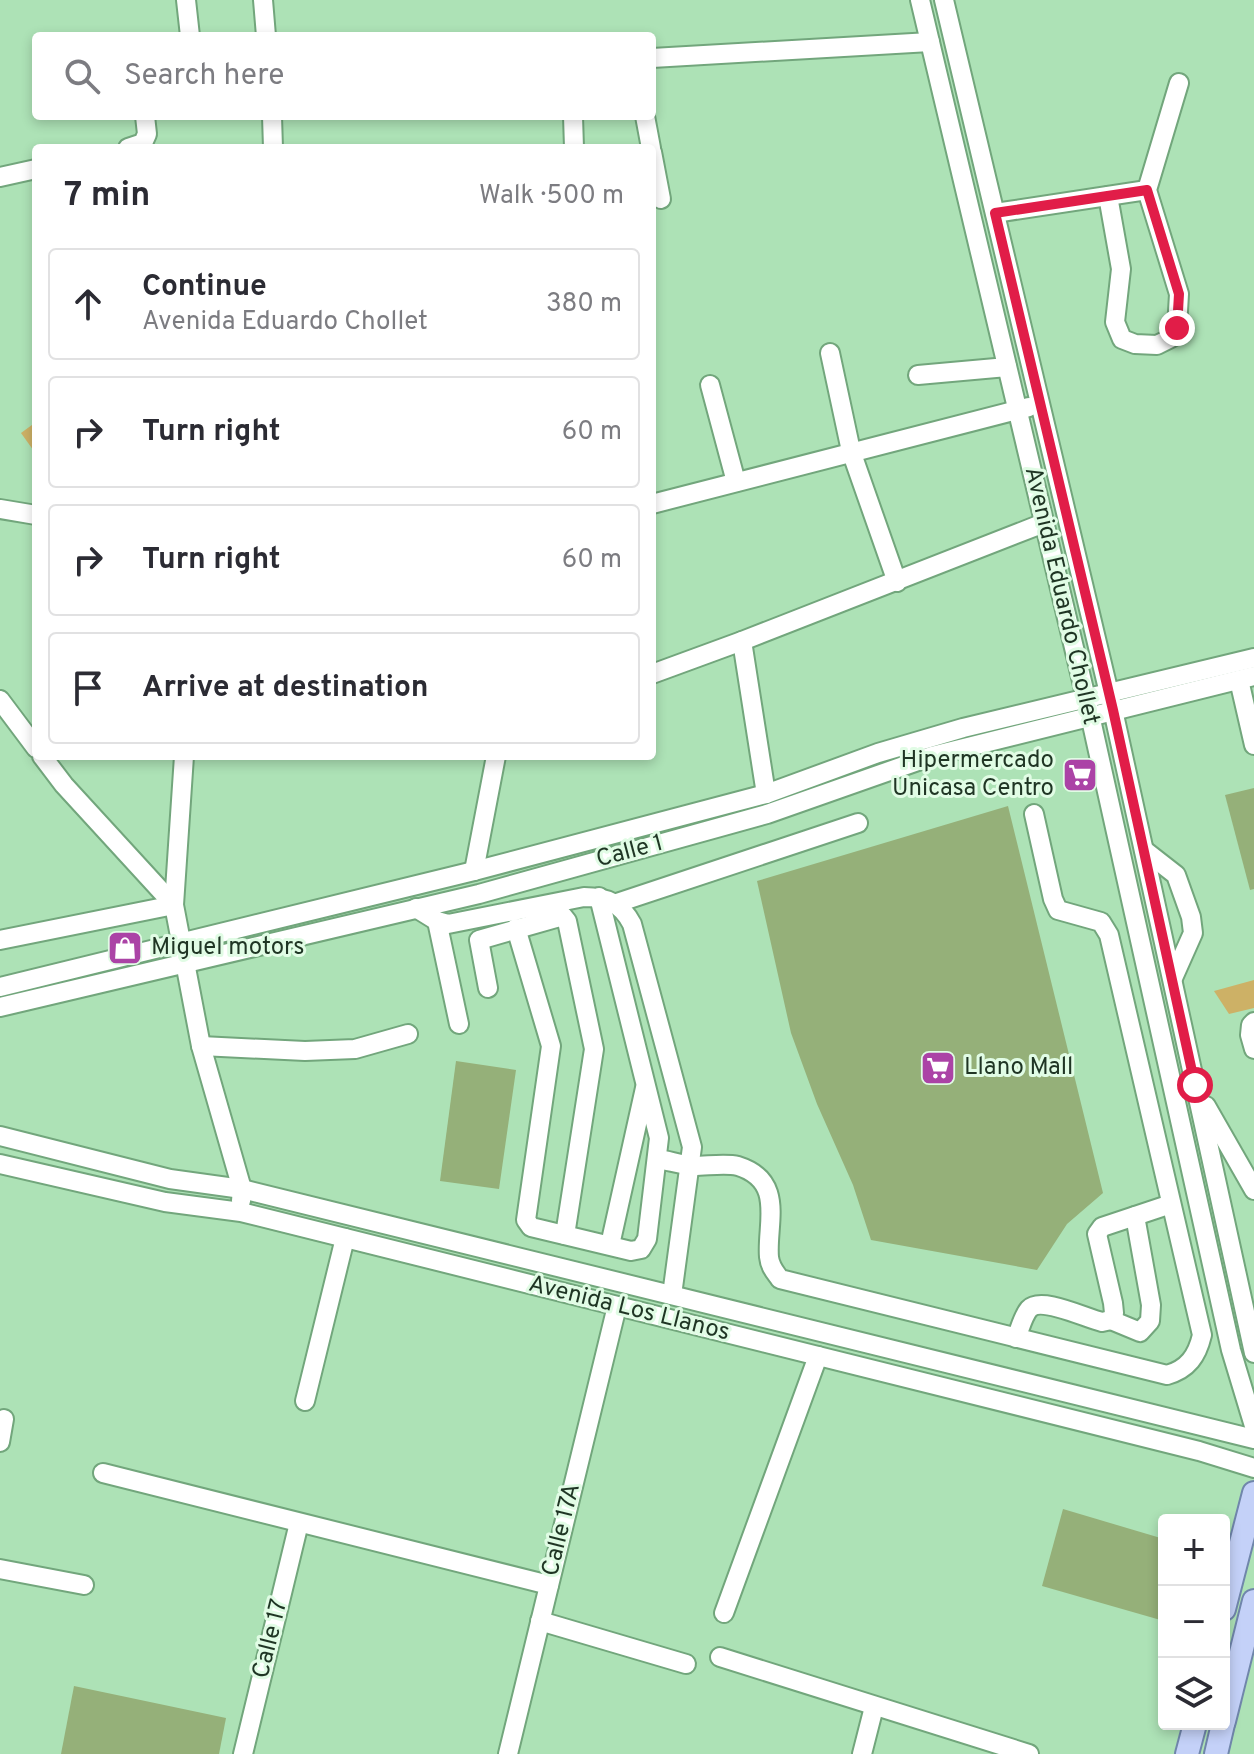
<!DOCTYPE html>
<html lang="en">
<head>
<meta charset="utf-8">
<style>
  body { margin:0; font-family:Overpass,sans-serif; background:#f2f2f3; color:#2b2b33 }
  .controls { position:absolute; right:24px; bottom:24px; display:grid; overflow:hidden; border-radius:8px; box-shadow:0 4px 12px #0003 }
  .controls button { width:72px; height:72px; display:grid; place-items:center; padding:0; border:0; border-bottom:2px solid #e1e1e2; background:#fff; color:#2b2b33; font:40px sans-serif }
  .stop { position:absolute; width:24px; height:24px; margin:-18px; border:6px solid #e11d48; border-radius:50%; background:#fff }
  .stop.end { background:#e11d48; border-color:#fff; box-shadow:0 2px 8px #0008 }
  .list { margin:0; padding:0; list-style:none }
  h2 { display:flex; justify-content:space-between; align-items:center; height:104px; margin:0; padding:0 32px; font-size:34px }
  h2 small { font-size:26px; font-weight:400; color:#7c7c81 }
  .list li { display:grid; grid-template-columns:52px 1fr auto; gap:24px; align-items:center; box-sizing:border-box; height:112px; margin:0 16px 16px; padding:0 16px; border:2px solid #e1e1e2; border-radius:8px }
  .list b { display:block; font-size:30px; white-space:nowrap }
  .list p { margin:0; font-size:26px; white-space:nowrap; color:#7c7c81 }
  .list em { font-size:26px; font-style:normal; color:#7c7c81 }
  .icon { flex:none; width:44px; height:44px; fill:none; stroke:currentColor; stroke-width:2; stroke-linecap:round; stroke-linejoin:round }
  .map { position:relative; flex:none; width:1254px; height:1754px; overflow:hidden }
  .search { position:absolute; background:#fff; box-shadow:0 4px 12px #0003; left:32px; top:32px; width:624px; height:88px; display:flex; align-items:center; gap:20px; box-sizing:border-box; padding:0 28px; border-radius:8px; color:#7c7c81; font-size:30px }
  .panel { position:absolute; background:#fff; box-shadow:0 4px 12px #0003; left:32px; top:144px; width:624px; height:616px; border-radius:8px }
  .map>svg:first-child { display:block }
  .green { fill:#cdb166 }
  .building { fill:#95b079 }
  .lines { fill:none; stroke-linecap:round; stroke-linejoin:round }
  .minor-casing { stroke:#72a67c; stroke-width:22 }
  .major-casing { stroke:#7086ab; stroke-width:26 }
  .minor { stroke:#fff; stroke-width:18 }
  .major { stroke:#c4d1f8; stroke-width:22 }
  .route { stroke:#e11d48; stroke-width:10 }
  .labels { text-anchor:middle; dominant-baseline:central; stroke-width:6; stroke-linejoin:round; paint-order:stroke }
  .street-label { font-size:24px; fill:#1f3524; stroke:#e1fce5 }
  .poi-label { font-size:24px; fill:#1f3524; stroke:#e1fce5; text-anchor:start }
</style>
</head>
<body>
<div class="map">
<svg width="1254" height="1754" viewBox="0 0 1254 1754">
  <rect width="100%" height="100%" fill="#ade2b6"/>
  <!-- green -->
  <g class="green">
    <path d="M36,422V454L21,433Z"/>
    <path d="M1254,980V1008L1229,1014L1214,991Z"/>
  </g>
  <!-- building -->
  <g class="building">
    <path d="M1254,788V889L1250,890L1225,795Z"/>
    <path d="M1008,806L1103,1193L1067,1224L1037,1270L871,1240L853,1185L817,1104L791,1033L757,881Z"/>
    <path d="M456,1061L516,1070L499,1189L440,1181Z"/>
    <path d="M1063,1509L1164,1539V1621L1042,1586Z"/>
    <path d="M74,1686L226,1718L219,1754H61Z"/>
  </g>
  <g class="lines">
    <!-- minor casing -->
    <g class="minor-casing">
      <g id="minor">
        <path d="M186,0L190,36"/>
        <path d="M263,0L266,36"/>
        <path d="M920,0L1090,715L1231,1350L1254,1426"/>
        <path d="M944,0L1113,710L1254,1353"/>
        <path d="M652,58L930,42"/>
        <path d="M272,116L273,148"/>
        <path d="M573,116L574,148"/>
        <path d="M645,116L651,148"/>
        <path d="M128,148L143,143L147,134L145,116"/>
        <path d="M652,152L661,199"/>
        <path d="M0,177L36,169"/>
        <path d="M1108,196L1121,269L1115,322L1122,339L1135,344L1157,345L1171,338L1177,328L1179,294L1147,190L1179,83"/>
        <path d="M995,213L1147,190"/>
        <path d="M830,353L851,451L897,582"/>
        <path d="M918,375L1007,367"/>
        <path d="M710,385L736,482"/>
        <path d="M652,504L1029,407"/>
        <path d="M0,509L36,515"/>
        <path d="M742,641L766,794"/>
        <path d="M652,674L742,641L1044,523"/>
        <path d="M1239,680L1254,745"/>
        <path d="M0,700L36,748"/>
        <path d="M42,756L64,785L174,905"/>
        <path d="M184,756L174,905L201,1046L242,1189L241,1201"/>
        <path d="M1144,850L1176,875L1191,917L1193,933L1173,978"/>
        <path d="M474,871L496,756"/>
        <path d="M617,903L858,823"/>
        <path d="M416,908L437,921L448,924L584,897C607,897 621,903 632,924L692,1147L672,1295"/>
        <path d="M437,921L459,1024"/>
        <path d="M516,928L551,1046L526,1220L531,1227L631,1251L641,1249L647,1239L659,1138L599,897"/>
        <path d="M0,940L174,905"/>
        <path d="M0,987L474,871L766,794L878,753L963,728L1254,658"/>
        <path d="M488,988L479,940L563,916L567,921L594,1049L565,1235"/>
        <path d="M0,1007L479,894L767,814L932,756L1254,676"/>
        <path d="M1254,1022L1251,1025L1250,1035L1254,1049"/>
        <path d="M201,1046L305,1051L355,1049L408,1034"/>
        <path d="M1206,1106L1254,1190"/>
        <path d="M0,1136L170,1179L242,1189L1254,1439"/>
        <path d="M658,1159C670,1161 682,1165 694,1166C708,1166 725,1163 738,1166C786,1181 766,1225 769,1257C770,1267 775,1272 780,1279L1167,1375C1188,1369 1197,1356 1202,1335L1109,935L1101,922L1058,910L1053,899L1034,814"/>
        <path d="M0,1164L165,1202L241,1212L1199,1451L1254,1468"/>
        <path d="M610,1245L645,1088"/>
        <path d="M1111,1320L1140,1332L1150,1321L1151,1305L1135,1216"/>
        <path d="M1016,1338C1020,1329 1023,1316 1029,1309C1041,1296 1085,1318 1102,1322L1111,1320L1114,1313L1113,1303L1097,1234L1102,1227L1171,1204"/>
        <path d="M305,1401L345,1238"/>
        <path d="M0,1442L4,1419"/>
        <path d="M103,1473L549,1585"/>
        <path d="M0,1569L84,1585"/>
        <path d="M724,1613L818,1356"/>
        <path d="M540,1621L686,1664"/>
        <path d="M720,1657L1029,1754"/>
        <path d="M243,1754L299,1523"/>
        <path d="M508,1754L617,1306"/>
        <path d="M862,1754L874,1707"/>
      </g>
    </g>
    <!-- major casing -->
    <g class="major-casing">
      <g id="major">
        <path d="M1224,1609L1254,1493"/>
        <path d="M1224,1721L1254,1601"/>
        <path d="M1187,1754L1195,1724"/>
        <path d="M1216,1754L1223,1724"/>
      </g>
    </g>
    <!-- minor -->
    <use href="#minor" class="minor"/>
    <!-- major -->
    <use href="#major" class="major"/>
  </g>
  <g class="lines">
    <!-- route -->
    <path class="route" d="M1177,328L1179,294L1147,190L995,213L1113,710L1195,1085"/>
  </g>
  <!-- icons -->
  <defs>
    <g id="supermarket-square" transform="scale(1.8)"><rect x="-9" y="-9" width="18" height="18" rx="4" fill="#ab43a6" stroke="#e1fce5"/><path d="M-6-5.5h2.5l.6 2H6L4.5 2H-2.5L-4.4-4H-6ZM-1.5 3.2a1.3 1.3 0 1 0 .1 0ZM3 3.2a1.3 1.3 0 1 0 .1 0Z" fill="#fff"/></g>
    <g id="shop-square" transform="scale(1.8)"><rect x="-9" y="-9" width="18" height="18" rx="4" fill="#ab43a6" stroke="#e1fce5"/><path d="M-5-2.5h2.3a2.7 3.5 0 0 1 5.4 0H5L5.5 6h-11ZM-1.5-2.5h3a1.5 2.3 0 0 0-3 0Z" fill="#fff"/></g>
  </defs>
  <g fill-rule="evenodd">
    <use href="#supermarket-square" x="1080" y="775"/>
    <use href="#shop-square" x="125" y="948"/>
    <use href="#supermarket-square" x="938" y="1068"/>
  </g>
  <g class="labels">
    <!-- street labels -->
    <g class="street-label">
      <text transform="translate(1061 596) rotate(77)">Avenida Eduardo Chollet</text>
      <text transform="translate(630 852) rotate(-15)">Calle 1</text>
      <text transform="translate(629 1309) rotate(14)">Avenida Los Llanos</text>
      <text transform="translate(562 1530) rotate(-76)">Calle 17A</text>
      <text transform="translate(271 1639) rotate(-76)">Calle 17</text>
    </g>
    <!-- poi labels -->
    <g class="poi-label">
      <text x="1054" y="761" text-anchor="end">Hipermercado<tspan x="1054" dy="28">Unicasa Centro</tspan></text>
      <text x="151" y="948">Miguel motors</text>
      <text x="964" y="1068">Llano Mall</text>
    </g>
  </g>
</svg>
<div class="controls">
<button>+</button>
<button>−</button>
<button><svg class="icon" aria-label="layers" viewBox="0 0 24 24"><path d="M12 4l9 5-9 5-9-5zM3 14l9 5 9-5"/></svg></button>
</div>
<div class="stop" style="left:1195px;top:1085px"></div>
<div class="stop end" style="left:1177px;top:328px"></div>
<div class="search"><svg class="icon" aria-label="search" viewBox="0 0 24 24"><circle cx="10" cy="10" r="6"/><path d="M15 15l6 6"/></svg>Search here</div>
<section class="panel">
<h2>7 min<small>Walk · 500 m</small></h2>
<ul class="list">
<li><svg class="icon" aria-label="ahead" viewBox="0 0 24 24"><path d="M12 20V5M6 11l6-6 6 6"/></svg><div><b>Continue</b><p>Avenida Eduardo Chollet</p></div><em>380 m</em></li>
<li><svg class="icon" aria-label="right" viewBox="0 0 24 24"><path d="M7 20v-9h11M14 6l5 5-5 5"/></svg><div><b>Turn right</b></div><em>60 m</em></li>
<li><svg class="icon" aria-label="right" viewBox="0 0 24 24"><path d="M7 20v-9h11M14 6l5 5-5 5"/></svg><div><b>Turn right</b></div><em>60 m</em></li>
<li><svg class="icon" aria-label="arrive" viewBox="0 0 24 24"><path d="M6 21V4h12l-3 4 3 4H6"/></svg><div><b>Arrive at destination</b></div></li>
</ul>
</section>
</div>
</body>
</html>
